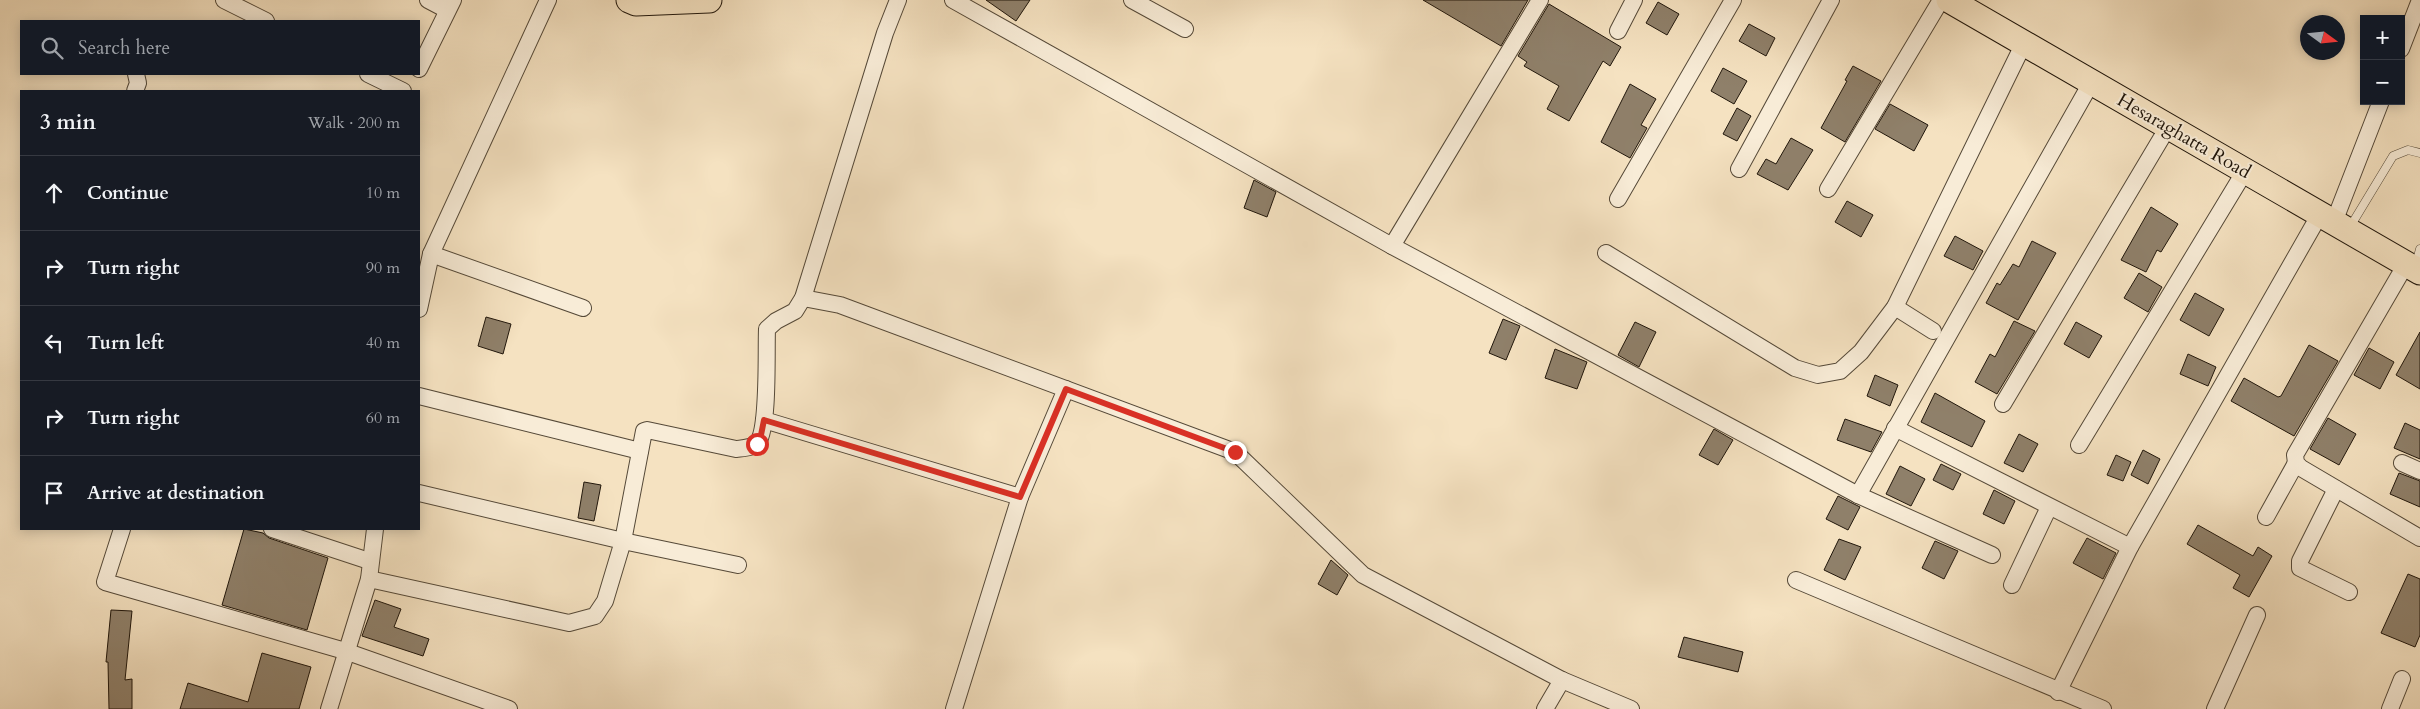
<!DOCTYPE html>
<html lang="en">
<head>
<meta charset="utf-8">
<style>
  body { margin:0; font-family:Cardo,serif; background:#20242c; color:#f1f3f6 }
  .controls { position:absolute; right:15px; top:15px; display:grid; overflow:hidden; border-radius:0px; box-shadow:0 2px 12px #0003 }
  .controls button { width:45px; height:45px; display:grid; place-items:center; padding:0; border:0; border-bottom:1px solid #363941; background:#171b24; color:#f1f3f6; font:25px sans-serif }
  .compass { position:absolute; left:2300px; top:15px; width:45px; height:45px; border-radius:50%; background:#171b24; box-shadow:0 2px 12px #0003; rotate:105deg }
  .stop { position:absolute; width:15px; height:15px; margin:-11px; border:4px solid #d93025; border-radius:50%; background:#fff }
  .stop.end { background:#d93025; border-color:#fff; box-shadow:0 1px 5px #0008 }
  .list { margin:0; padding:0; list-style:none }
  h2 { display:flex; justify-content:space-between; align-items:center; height:65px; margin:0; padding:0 20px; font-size:21px }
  h2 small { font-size:16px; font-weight:400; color:#9ea1a6 }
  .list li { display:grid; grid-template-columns:32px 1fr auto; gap:15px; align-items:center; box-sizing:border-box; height:75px; padding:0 20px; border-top:1px solid #363941 }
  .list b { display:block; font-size:19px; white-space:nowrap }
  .list em { font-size:16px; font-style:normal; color:#9ea1a6 }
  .icon { flex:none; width:28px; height:28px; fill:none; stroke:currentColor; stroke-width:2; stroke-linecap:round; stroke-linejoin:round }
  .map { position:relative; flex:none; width:2420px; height:709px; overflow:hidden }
  .search { position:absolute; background:#171b24; box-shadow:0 2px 12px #0003; left:20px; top:20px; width:400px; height:55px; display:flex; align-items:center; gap:12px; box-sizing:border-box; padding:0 18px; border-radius:0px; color:#9ea1a6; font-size:19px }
  .panel { position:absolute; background:#171b24; box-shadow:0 2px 12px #0003; left:20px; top:90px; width:400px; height:440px; border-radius:0px }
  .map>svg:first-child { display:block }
  .building { fill:#8f806a; stroke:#20160b }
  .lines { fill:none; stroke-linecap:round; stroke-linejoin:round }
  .lane-casing { stroke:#554938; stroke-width:9 }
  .street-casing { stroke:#554938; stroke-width:18 }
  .primary-casing { stroke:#20160b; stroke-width:27 }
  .lane { stroke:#f8ecd7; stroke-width:8 }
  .street { stroke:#f8ecd7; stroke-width:16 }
  .primary { stroke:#f5e2c1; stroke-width:25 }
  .route { stroke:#d93025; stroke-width:6 }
  .labels { text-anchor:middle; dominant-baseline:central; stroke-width:4; stroke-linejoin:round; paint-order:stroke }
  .street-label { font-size:19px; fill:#20160b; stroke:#f8ecd7 }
</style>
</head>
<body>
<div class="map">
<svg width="2420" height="709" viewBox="0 0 2420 709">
  <rect width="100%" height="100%" fill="#f5e2c1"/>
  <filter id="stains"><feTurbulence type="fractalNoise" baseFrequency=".004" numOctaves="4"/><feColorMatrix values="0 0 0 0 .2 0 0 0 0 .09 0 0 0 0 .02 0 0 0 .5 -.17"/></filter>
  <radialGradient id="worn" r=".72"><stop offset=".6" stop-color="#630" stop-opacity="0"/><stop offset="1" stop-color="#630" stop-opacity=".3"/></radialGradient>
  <!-- building -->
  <g class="building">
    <path d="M986,0H1030L1016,21Z"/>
    <path d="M1423,0H1528L1501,46Z"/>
    <path d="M1658,2L1679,14L1667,35L1646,23Z"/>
    <path d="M1549,4L1621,47L1610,66L1603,61L1569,121L1547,109L1559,86L1524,66L1527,62L1518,56Z"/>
    <path d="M1749,24L1775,38L1766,56L1739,41Z"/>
    <path d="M1853,66L1881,81L1845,142L1821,128L1847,81L1845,80Z"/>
    <path d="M1723,68L1747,81L1734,104L1711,91Z"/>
    <path d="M1630,84L1656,99L1641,125L1647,128L1630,158L1601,142Z"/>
    <path d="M1890,104L1928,125L1914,151L1875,129Z"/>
    <path d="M1737,108L1751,116L1737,141L1723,134Z"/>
    <path d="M1791,138L1813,150L1788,190L1757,174L1766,159L1776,164Z"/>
    <path d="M1254,180L1276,192L1267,217L1244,208Z"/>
    <path d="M1847,201L1873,215L1861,237L1835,222Z"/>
    <path d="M2151,207L2178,224L2161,252L2157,250L2146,272L2121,260Z"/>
    <path d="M1955,236L1983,251L1973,270L1944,256Z"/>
    <path d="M2032,241L2056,253L2018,320L1986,303L1997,283L2000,285L2013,264L2019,267Z"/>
    <path d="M2139,273L2162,287L2148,312L2124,298Z"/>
    <path d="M2195,293L2224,309L2209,336L2180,320Z"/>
    <path d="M486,317L511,324L503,354L478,346Z"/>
    <path d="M1503,319L1520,326L1506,360L1489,353Z"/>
    <path d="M2014,321L2035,331L1997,394L1975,382L1990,354L1995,357Z"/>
    <path d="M1635,322L1656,332L1639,367L1618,355Z"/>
    <path d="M2076,322L2102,336L2089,358L2064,344Z"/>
    <path d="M2420,332V389L2396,375Z"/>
    <path d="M2309,345L2338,361L2294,436L2231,401L2244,378L2278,397L2281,396Z"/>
    <path d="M2369,348L2394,362L2380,389L2354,375Z"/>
    <path d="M1555,349L1587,362L1577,389L1545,378Z"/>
    <path d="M2188,354L2216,367L2208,386L2180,374Z"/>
    <path d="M1875,375L1898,385L1890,406L1867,396Z"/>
    <path d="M1935,393L1985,421L1972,447L1921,422Z"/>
    <path d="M2328,418L2356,434L2339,465L2310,449Z"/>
    <path d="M1845,419L1882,432L1871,452L1837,440Z"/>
    <path d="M2405,423L2420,430V459L2394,448Z"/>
    <path d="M1714,429L1733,440L1718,465L1699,455Z"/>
    <path d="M2019,434L2038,444L2023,472L2004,463Z"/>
    <path d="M2143,450L2160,459L2148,484L2131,475Z"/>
    <path d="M2116,455L2131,462L2123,481L2107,475Z"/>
    <path d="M1941,464L1961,474L1953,490L1933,480Z"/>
    <path d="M1900,466L1925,479L1911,506L1886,494Z"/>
    <path d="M2399,473L2420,481V507L2390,494Z"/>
    <path d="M584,482L601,485L594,521L578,518Z"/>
    <path d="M1994,490L2015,501L2004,524L1983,514Z"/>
    <path d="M1838,496L1860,507L1848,530L1826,519Z"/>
    <path d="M2198,525L2253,556L2258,547L2272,556L2249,597L2233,588L2240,575L2187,544Z"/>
    <path d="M244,529L263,533L269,538L328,558L307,630L222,605Z"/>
    <path d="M2087,538L2116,553L2103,579L2073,563Z"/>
    <path d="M1839,539L1861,547L1845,580L1824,570Z"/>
    <path d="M1935,541L1958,551L1944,579L1922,568Z"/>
    <path d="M1331,560L1348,575L1337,595L1318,584Z"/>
    <path d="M2408,574L2420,579V635L2415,647L2381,633Z"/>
    <path d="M375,600L401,609L394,627L429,639L423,656L362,636Z"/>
    <path d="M111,610L132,611L125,680L132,679V709H109L108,662H106Z"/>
    <path d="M1684,637L1743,652L1738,672L1678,657Z"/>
    <path d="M262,653L311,667L299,709H180L188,683L248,702Z"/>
  </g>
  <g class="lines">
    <!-- lane casing -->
    <g class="lane-casing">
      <g id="lane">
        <path d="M2350,227L2393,156L2408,150L2420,153"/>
        <path d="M2416,264L2420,249"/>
      </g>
    </g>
    <!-- street casing -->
    <g class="street-casing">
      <g id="street">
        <path d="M224,0L266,21"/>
        <path d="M428,0L447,10"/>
        <path d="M953,0L1392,246L1858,495L1992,555"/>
        <path d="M1132,0L1185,29"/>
        <path d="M1618,31L1634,0"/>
        <path d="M2401,49L2420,0"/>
        <path d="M419,69L453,0"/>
        <path d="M368,74L403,91"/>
        <path d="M135,91L138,83L136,74"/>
        <path d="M1739,169L1831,0"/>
        <path d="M1828,189L1941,0"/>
        <path d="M1618,199L1733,0"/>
        <path d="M2334,222L2381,101"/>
        <path d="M1392,246L1540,0"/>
        <path d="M1606,253L1795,368L1818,375L1840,371L1861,352L1895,307L2023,45"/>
        <path d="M431,254L583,308"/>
        <path d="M2406,264L2295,455L2296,463L2301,468L2420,538"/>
        <path d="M803,298L840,305L1235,452L1363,575L1562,680L1631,709"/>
        <path d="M1895,307L1933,331"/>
        <path d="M419,309L431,254L548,0"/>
        <path d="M419,396L640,451"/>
        <path d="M2003,404L2168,127"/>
        <path d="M764,420L1020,497L1066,389"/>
        <path d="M1895,428L2130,547"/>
        <path d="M2079,445L2245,171"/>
        <path d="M2402,463L2420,471"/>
        <path d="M2336,489L2300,561V568L2349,592"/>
        <path d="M419,493L623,541L738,565"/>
        <path d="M1858,495L2091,83"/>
        <path d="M2266,517L2296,463"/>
        <path d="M122,529L105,582L345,651L509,709"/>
        <path d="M272,529L369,561"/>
        <path d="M369,579L569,623L595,616L605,601L623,541L644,431L647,430L736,449C744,448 753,448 758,442C769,426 766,352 767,329L776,321L795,311L803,298L885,33L898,0"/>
        <path d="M1796,580L2103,709"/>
        <path d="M2012,585L2049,507"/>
        <path d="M2058,692L2130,547L2320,214"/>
        <path d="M329,709L369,579L375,529"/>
        <path d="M954,709L1020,497"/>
        <path d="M1545,709L1562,680"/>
        <path d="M2215,709L2257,615"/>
        <path d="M2390,709L2402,679"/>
      </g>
    </g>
    <!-- primary casing -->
    <g class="primary-casing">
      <g id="primary">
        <path d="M629,0L636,3L709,0"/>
        <path d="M1949,0L2420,272"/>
      </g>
    </g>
    <!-- lane -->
    <use href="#lane" class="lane"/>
    <!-- street -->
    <use href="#street" class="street"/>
    <!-- primary -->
    <use href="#primary" class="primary"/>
  </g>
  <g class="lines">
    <!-- route -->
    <path class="route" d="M757,444L761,435L764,420L1020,497L1066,389L1235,452"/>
  </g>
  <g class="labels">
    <!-- street labels -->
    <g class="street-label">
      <text transform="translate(2184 136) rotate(30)">Hesaraghatta Road</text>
    </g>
  </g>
  <rect width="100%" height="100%" filter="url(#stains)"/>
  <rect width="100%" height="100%" fill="url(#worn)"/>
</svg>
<div class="controls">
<button>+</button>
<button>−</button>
</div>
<svg class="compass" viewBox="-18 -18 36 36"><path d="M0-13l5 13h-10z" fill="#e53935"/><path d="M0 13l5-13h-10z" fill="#9ea1a6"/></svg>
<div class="stop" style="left:757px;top:444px"></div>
<div class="stop end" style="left:1235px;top:452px"></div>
<div class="search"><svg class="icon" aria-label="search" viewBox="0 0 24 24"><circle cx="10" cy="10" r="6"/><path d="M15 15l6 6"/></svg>Search here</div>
<section class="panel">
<h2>3 min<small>Walk · 200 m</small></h2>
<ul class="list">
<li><svg class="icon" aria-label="ahead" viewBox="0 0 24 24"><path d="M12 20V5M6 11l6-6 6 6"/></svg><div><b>Continue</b></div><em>10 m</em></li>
<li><svg class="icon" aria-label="right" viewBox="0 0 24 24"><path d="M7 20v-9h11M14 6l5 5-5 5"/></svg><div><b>Turn right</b></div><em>90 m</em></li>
<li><svg class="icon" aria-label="left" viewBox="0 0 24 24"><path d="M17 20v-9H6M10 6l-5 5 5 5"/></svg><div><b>Turn left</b></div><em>40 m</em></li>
<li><svg class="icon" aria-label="right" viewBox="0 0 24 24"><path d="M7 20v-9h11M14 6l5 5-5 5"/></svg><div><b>Turn right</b></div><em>60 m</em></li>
<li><svg class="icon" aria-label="arrive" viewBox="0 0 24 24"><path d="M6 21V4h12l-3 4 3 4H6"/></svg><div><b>Arrive at destination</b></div></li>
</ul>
</section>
</div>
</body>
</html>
